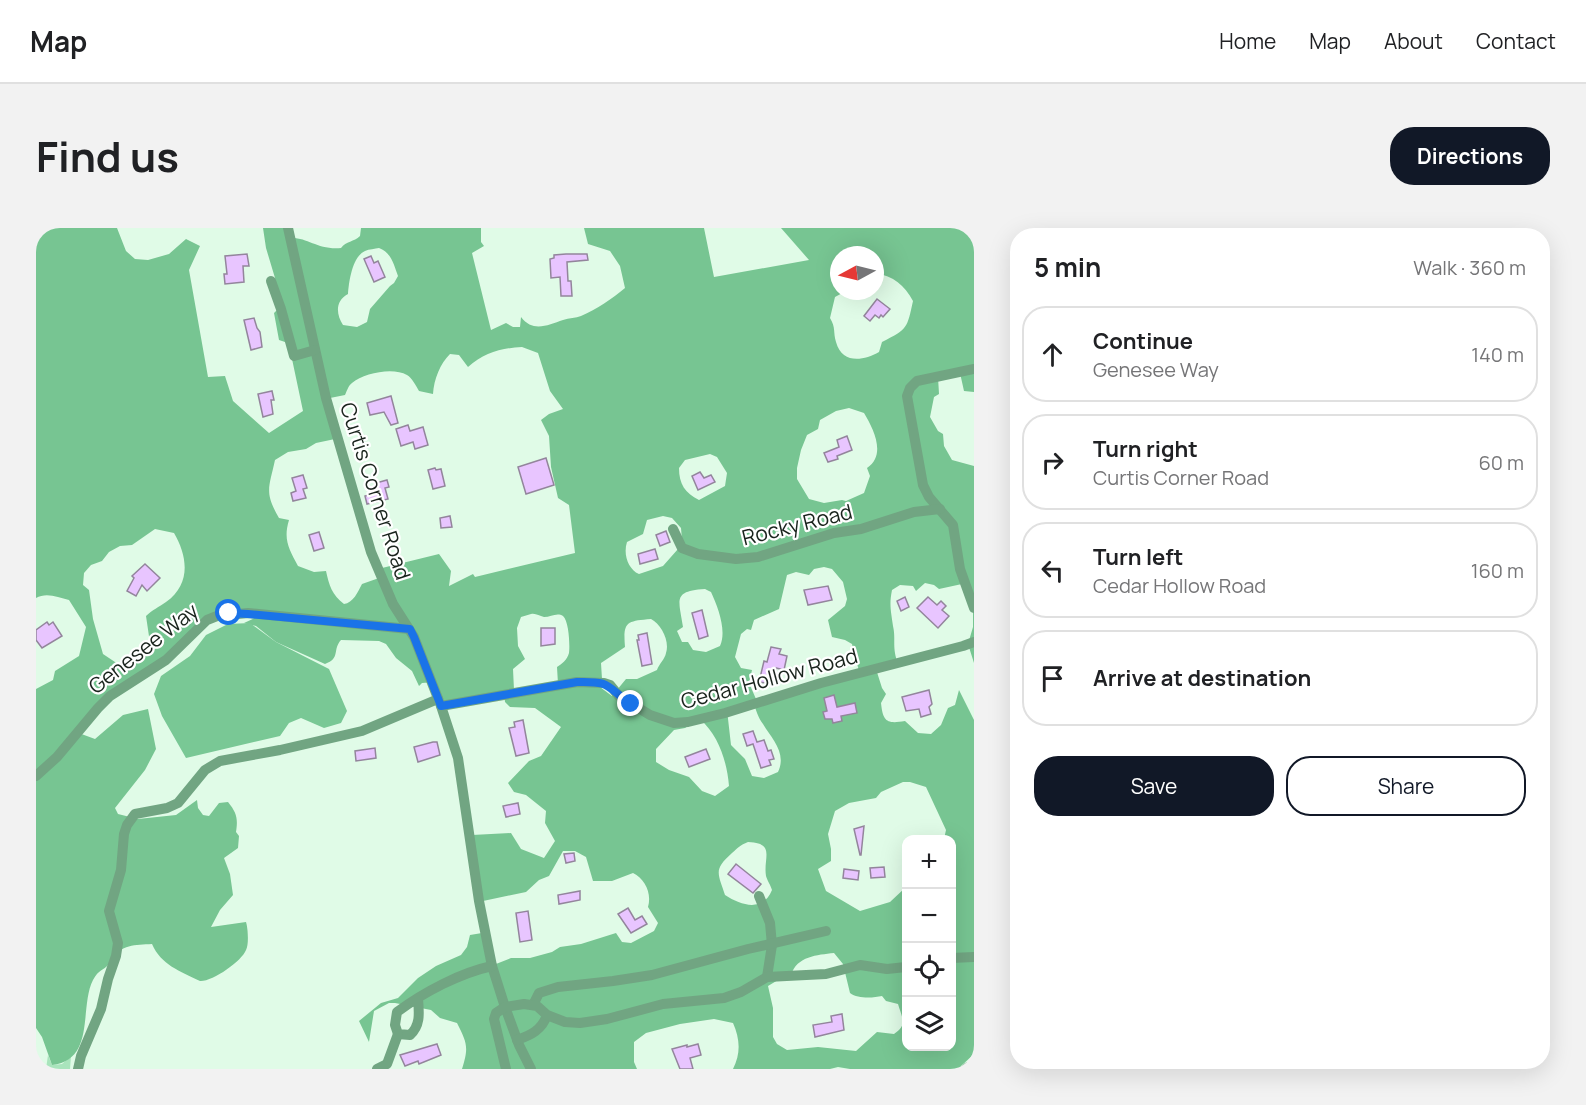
<!DOCTYPE html>
<html lang="en">
<head>
<meta charset="utf-8">
<style>
  body { margin:0; font-family:Manrope,sans-serif; background:#f2f2f2; color:#202124 }
  .controls { position:absolute; right:18px; bottom:18px; display:grid; overflow:hidden; border-radius:12px; box-shadow:0 6px 24px #0002 }
  .controls button { width:54px; height:54px; display:grid; place-items:center; padding:0; border:0; border-bottom:2px solid #e0e0e0; background:#fff; color:#202124; font:30px sans-serif }
  .compass { position:absolute; left:794px; top:18px; width:54px; height:54px; border-radius:50%; background:#fff; box-shadow:0 6px 24px #0002; rotate:263deg }
  .stop { position:absolute; width:18px; height:18px; margin:-14px; border:4px solid #1a73e8; border-radius:50%; background:#fff }
  .stop.end { background:#1a73e8; border-color:#fff; box-shadow:0 2px 6px #0008 }
  .list { margin:0; padding:0; list-style:none }
  h2 { display:flex; justify-content:space-between; align-items:center; height:78px; margin:0; padding:0 24px; font-size:26px }
  h2 small { font-size:20px; font-weight:400; color:#757577 }
  .list li { display:grid; grid-template-columns:39px 1fr auto; gap:18px; align-items:center; box-sizing:border-box; height:96px; margin:0 12px 12px; padding:0 12px; border:2px solid #e0e0e0; border-radius:24px }
  .list b { display:block; font-size:22px; white-space:nowrap }
  .list p { margin:0; font-size:20px; white-space:nowrap; color:#757577 }
  .list em { font-size:20px; font-style:normal; color:#757577 }
  .actions { display:flex; gap:12px; padding:18px 24px }
  .actions a { flex:1; padding:14px 0; border:2px solid #111827; border-radius:24px; text-align:center; font-size:21px; color:#111827 }
  .actions .main { background:#111827; color:#fff }
  .icon { flex:none; width:33px; height:33px; fill:none; stroke:currentColor; stroke-width:2; stroke-linecap:round; stroke-linejoin:round }
  .map { position:relative; flex:none; width:938px; height:841px; overflow:hidden; border-radius:24px }
  header { display:flex; align-items:center; gap:36px; box-sizing:border-box; height:84px; padding:0 30px; background:#fff; border-bottom:2px solid #e0e0e0 }
  header strong { font-size:28px }
  nav { display:flex; gap:33px; margin-inline-start:auto; font-size:21px }
  .intro { display:flex; align-items:center; justify-content:space-between; box-sizing:border-box; height:144px; padding:0 36px }
  h1 { margin:0; font-size:42px }
  .button { padding:15px 27px; border-radius:24px; background:#111827; color:#fff; font-size:21px; font-weight:700 }
  main { display:flex; gap:36px; padding:0 36px }
  aside { flex:1; background:#fff; border-radius:24px; box-shadow:0 6px 24px #0002 }
  .map>svg:first-child { display:block }
  .green { fill:#a9e4bc }
  .forest { fill:#77c592; fill-rule:evenodd }
  .water { fill:#79c895 }
  .building { fill:#e8c5ff; stroke:#93859c; stroke-width:1.5 }
  .lines { fill:none; stroke-linecap:round; stroke-linejoin:round }
  .minor { stroke:#71a582; stroke-width:10 }
  .route { stroke:#1a73e8; stroke-width:8 }
  .labels { text-anchor:middle; dominant-baseline:central; stroke-width:4.5; stroke-linejoin:round; paint-order:stroke }
  .street-label { font-size:21px; fill:#19231c; stroke:#fff }
</style>
</head>
<body>
<header>
<strong>Map</strong>
<nav><a>Home</a><a>Map</a><a>About</a><a>Contact</a></nav>
</header>
<div class="intro"><h1>Find us</h1><a class="button">Directions</a></div>
<main>
<div class="map">
<svg width="938" height="841" viewBox="0 0 938 841">
  <rect width="100%" height="100%" fill="#e0fbe7"/>
  <!-- green -->
  <path class="green" d="M12,827L16,837L26,836L35,828L34,841H10Z"/>
  <!-- forest -->
  <path class="forest" d="M0,0H81L90,23L99,31L112,32L133,26L150,11L164,18L153,42L172,149L189,148L197,173L233,205L267,183L252,112L249,114L243,112L238,85L241,82L239,50L230,20L227,0H251L254,10C272,9 281,22 305,20C310,13 318,14 324,8L325,0H445V14L448,18L436,25L455,102L470,95L477,99H484L485,89C497,105 512,97 527,92C533,90 540,90 545,88C561,81 576,71 589,60L584,38L574,23L552,16L548,0H668L678,49L773,32L745,0H938V164L928,163L924,145L902,149L903,166L898,169L894,189L902,203L907,206L908,218L916,232L938,238V435L932,416L937,399V384L926,356L903,361L898,357L889,355L880,363L877,358L864,357L856,362C853,377 855,383 857,398C860,411 856,418 861,433L840,441L846,460L850,466L845,475C847,494 851,496 869,493L882,505L895,506L905,497L912,480L919,477L923,462L938,492V826L925,838L929,841H814L802,839L794,841H697C705,825 704,811 697,795L678,791L644,796L610,805L598,814V834L601,841H426C433,819 431,815 421,795L404,790L395,782L359,775H353L338,783L333,814L323,793L345,775L362,770L382,750L400,738L425,727L431,719L434,707L452,704L460,736L475,730H494L516,724L524,719L545,716L580,705L586,714L595,715L618,703L622,695L612,679C616,665 609,651 597,645L576,653H557L550,629L539,623H527L513,648L503,652L490,664L447,673L436,607L475,605L485,621L508,630L519,613L509,595L510,583L490,567L478,564L472,555L493,533L505,528L525,499L499,480L474,479L469,474L468,466L408,473L399,454L386,455L383,458L376,443L360,430L350,416L343,413L305,412C296,422 305,430 289,436L240,414L220,398L208,395L221,389L181,387L128,432L94,453L40,504L59,511L87,487L112,481L120,521L109,542L79,580L82,586L102,591L140,587L161,572L162,580L167,587L173,588L183,575L192,574C201,585 202,591 200,604L203,608L202,620L188,630L194,646L197,667L184,682L175,699L210,694C212,700 213,717 210,722C206,733 176,754 164,753C144,743 125,737 116,716C99,717 85,716 75,732C74,733 74,735 73,736C67,743 63,741 57,752C43,779 60,832 16,837L6,809L0,800V461L17,452L19,443L43,428L50,399L33,372C22,369 10,364 0,370ZM343,20C355,24 358,37 362,48L358,55L354,58L334,81L331,94L321,99L307,97C300,86 299,73 312,66C313,54 316,29 329,23C333,21 339,21 343,20ZM803,27H839V45C858,48 868,57 877,73C871,100 872,101 846,114L843,124C827,133 806,136 800,114C797,104 800,100 794,90L799,69L810,63H803ZM486,119L502,125L514,163L527,181L513,186L505,192L513,208L515,239L522,270L533,277L539,325L439,349L437,346L413,358L415,343L403,326L346,340L343,350L326,356C322,364 317,375 308,376C296,367 293,357 290,343L278,344L262,338C253,321 247,312 253,292L243,290C228,264 233,260 239,232L252,224L270,221L280,215L299,211L289,171L309,167C311,163 312,158 316,155C328,145 357,139 371,147C376,150 380,158 383,163L397,166C398,151 404,136 414,126L423,127L432,139C448,125 465,120 486,119ZM813,180L828,185C837,200 851,227 831,240L834,248L828,265L810,273L806,272L788,275L773,271L761,251V240L765,222L771,207L782,201L784,192L800,183ZM674,226L681,229L691,245L689,258L663,272C649,265 643,256 643,240L649,232ZM627,288L636,290L645,300L646,312L642,321L627,338L603,346C592,341 587,326 591,314L607,306L611,292ZM119,301L138,305C152,329 155,356 130,374C123,379 116,382 110,388L114,415L107,430L82,436L67,426L57,391L53,362L47,357L48,345L55,337L66,333L73,324L84,318L96,317ZM788,339L796,341L807,354L811,371L809,378L792,392L796,409L809,412L816,416L823,443L720,471L713,455L716,442L705,440L699,429L705,406L711,401L715,402L718,392L743,381L751,347L760,344L773,347L778,341ZM669,361L675,364C682,379 691,403 684,418L670,424L657,422L652,414H646L641,403L647,399C643,372 636,363 669,361ZM495,386C500,385 503,388 508,389C515,389 521,384 527,388C533,393 534,418 533,425C531,432 526,436 521,439L522,456L478,462L477,441L489,431L482,418L481,400L485,389ZM615,391C625,396 634,413 630,425C629,431 623,436 621,442L601,451H590L576,468L564,459L566,451L565,435L589,419C587,394 590,393 615,391ZM717,474C720,481 722,490 727,496C736,511 751,525 742,544L728,550L716,548L709,531L695,517L691,482ZM664,491C683,508 691,534 693,558L679,568L666,563L653,549L633,542L620,534V521L638,502L649,500ZM867,554H874L890,559L910,602L908,611L915,612V818H870V659L854,674L824,683L790,663L782,641L795,633V621L792,606L799,583L813,575L840,570L845,564ZM712,614C740,615 727,630 730,648C731,652 735,658 736,662C727,684 706,678 689,667C682,645 677,642 696,625C702,620 704,617 712,614ZM798,725L807,736L814,765C822,771 837,770 846,768L850,773L862,776C866,790 872,797 858,806L841,804L820,823L782,819L751,822L741,816L737,809V780L732,758L747,749L755,747C761,728 781,727 798,725Z"/>
  <!-- water -->
  <path class="water" d="M214,395L240,414L293,441L311,483L305,495L288,500L265,490L253,495L244,508L150,530L126,488L118,466L125,448L154,428L170,407L192,396Z"/>
  <!-- building -->
  <g class="building">
    <path d="M211,26L213,38H207L208,54L189,56L188,46H191L189,28Z"/>
    <path d="M530,26H551L552,32L531,34L532,53H535L536,68H525L524,49L515,50L514,31L518,30V27Z"/>
    <path d="M335,28L338,35L342,33L349,49L338,54L328,31Z"/>
    <path d="M841,71L854,81L847,89L845,87L843,90L839,87L834,93L828,88Z"/>
    <path d="M218,90L221,100L224,104L226,119L215,122L208,92Z"/>
    <path d="M236,163L238,172H235L237,186L227,189L222,166Z"/>
    <path d="M355,168L362,195L355,197L348,184L334,187L331,175Z"/>
    <path d="M372,197L374,203L387,199L392,217L379,221L377,214L365,218L360,201Z"/>
    <path d="M811,208L816,222L801,228L802,231L792,234L788,225L803,219L801,212Z"/>
    <path d="M510,230L518,257L490,266L482,239Z"/>
    <path d="M399,240L400,242L405,241L409,258L397,261L392,242Z"/>
    <path d="M664,244L668,250L675,247L679,254L662,262L656,248Z"/>
    <path d="M267,247L271,260L267,261L270,270L257,273L255,265L260,263L256,250Z"/>
    <path d="M351,252L353,259L349,260L352,271L331,276L329,268L343,264L340,255Z"/>
    <path d="M414,288L416,299L405,300L404,290Z"/>
    <path d="M630,303L634,314L624,318L620,307Z"/>
    <path d="M283,304L288,320L278,323L273,307Z"/>
    <path d="M619,321L622,331L604,336L602,326Z"/>
    <path d="M109,336L124,350L111,363L106,357L100,368L91,363L98,350L96,348Z"/>
    <path d="M792,358L796,372L772,377L768,362Z"/>
    <path d="M869,369L873,379L865,383L861,373Z"/>
    <path d="M892,369L901,377L905,373L910,378L906,382L913,388L902,400L881,380Z"/>
    <path d="M666,382L672,408L663,411L656,385Z"/>
    <path d="M11,394L13,397L17,394L26,408L6,420L0,412V402Z"/>
    <path d="M505,400H519V416L505,418Z"/>
    <path d="M611,405L616,436L606,438L601,412H603L602,407Z"/>
    <path d="M735,419L745,421L743,426L751,428L748,442L740,440L738,451L732,449L730,455L723,454L728,433L731,434Z"/>
    <path d="M893,462L896,476L893,479L895,486L885,489L883,481L870,483L866,469Z"/>
    <path d="M798,467L801,479L819,475L821,485L805,488L806,493L797,495L796,491H789L787,484L791,483L788,470Z"/>
    <path d="M487,492L493,525L480,528L473,500L479,499L478,494Z"/>
    <path d="M717,503L721,514L728,512L732,523L735,522L738,531L733,532L735,537L725,540L717,516L711,518L707,506Z"/>
    <path d="M397,514H401L404,527L382,534L378,519Z"/>
    <path d="M339,520L340,530L320,533L319,523Z"/>
    <path d="M670,521L674,531L653,539L649,529Z"/>
    <path d="M482,575L484,586L470,589L467,578Z"/>
    <path d="M828,598L825,627H824L818,601Z"/>
    <path d="M538,625L539,633L530,635L528,626Z"/>
    <path d="M700,636L725,656L717,665L692,646Z"/>
    <path d="M848,639L849,649L835,650L834,640Z"/>
    <path d="M808,641L823,643L822,652L807,650Z"/>
    <path d="M544,663V672L523,676L522,667Z"/>
    <path d="M592,680L599,692L606,688L611,696L595,705L582,686Z"/>
    <path d="M492,683L496,712L484,714L480,685Z"/>
    <path d="M806,786L808,802L779,809L777,797L796,794L795,788Z"/>
    <path d="M401,816L405,827L383,836L382,833L369,838L364,827Z"/>
    <path d="M662,816L665,827L654,830L657,841H644L636,821L651,817V819Z"/>
  </g>
  <g class="lines">
    <!-- minor -->
    <g class="minor">
      <path d="M252,0L290,170L335,324L357,376L378,409L405,478L422,530L443,673L456,738L469,779L483,817L495,841"/>
      <path d="M235,53L245,81L258,128L279,122"/>
      <path d="M938,141L881,153L874,160L871,168L887,257L893,269L917,297L924,341L938,380"/>
      <path d="M637,301L646,320L662,326L700,331L722,329L798,305L825,301L878,284L904,281"/>
      <path d="M405,478L541,454L568,455L574,457L583,468L614,487L638,495L652,494L689,485L785,455L927,418L938,414"/>
      <path d="M0,548L21,529L62,480L74,468L130,432L171,392L181,388L212,385L373,401"/>
      <path d="M723,668L734,695L736,717L731,749"/>
      <path d="M915,730L938,729"/>
      <path d="M382,771C383,784 385,797 374,807L362,806L359,797L361,784C388,764 424,745 456,738"/>
      <path d="M497,777L503,765L522,759L577,753L616,747L712,721L790,703"/>
      <path d="M481,812C495,807 506,802 511,787"/>
      <path d="M42,841L45,828L65,781L72,751L80,728L82,715L73,683L85,642L88,606L91,597L99,586L131,580L142,575L169,542L184,533L244,522L326,503L402,471"/>
      <path d="M341,841L351,836L362,806"/>
      <path d="M470,841L458,791L460,785L469,779L488,776L501,778L511,787L529,794L544,795L571,791L627,776L688,770L705,764L731,749L790,746L824,737L851,741L870,739"/>
      <path d="M930,841L932,839L938,841"/>
    </g>
  </g>
  <g class="lines">
    <!-- route -->
    <path class="route" d="M193,385L212,386L374,401L378,409L405,478L541,454C576,453 569,458 595,476"/>
  </g>
  <g class="labels">
    <!-- street labels -->
    <g class="street-label">
      <text transform="translate(340 263) rotate(72)">Curtis Corner Road</text>
      <text transform="translate(761 296) rotate(-14)">Rocky Road</text>
      <text transform="translate(107 420) rotate(-38)">Genesee Way</text>
      <text transform="translate(733 450) rotate(-15)">Cedar Hollow Road</text>
    </g>
  </g>
</svg>
<div class="controls">
<button>+</button>
<button>−</button>
<button><svg class="icon" aria-label="locate" viewBox="0 0 24 24"><circle cx="12" cy="12" r="6"/><path d="M12 2v4M12 18v4M2 12h4M18 12h4"/></svg></button>
<button><svg class="icon" aria-label="layers" viewBox="0 0 24 24"><path d="M12 4l9 5-9 5-9-5zM3 14l9 5 9-5"/></svg></button>
</div>
<svg class="compass" viewBox="-18 -18 36 36"><path d="M0-13l5 13h-10z" fill="#e53935"/><path d="M0 13l5-13h-10z" fill="#757577"/></svg>
<div class="stop" style="left:193px;top:385px"></div>
<div class="stop end" style="left:595px;top:476px"></div>
</div>
<aside>
<h2>5 min<small>Walk · 360 m</small></h2>
<ul class="list">
<li><svg class="icon" aria-label="ahead" viewBox="0 0 24 24"><path d="M12 20V5M6 11l6-6 6 6"/></svg><div><b>Continue</b><p>Genesee Way</p></div><em>140 m</em></li>
<li><svg class="icon" aria-label="right" viewBox="0 0 24 24"><path d="M7 20v-9h11M14 6l5 5-5 5"/></svg><div><b>Turn right</b><p>Curtis Corner Road</p></div><em>60 m</em></li>
<li><svg class="icon" aria-label="left" viewBox="0 0 24 24"><path d="M17 20v-9H6M10 6l-5 5 5 5"/></svg><div><b>Turn left</b><p>Cedar Hollow Road</p></div><em>160 m</em></li>
<li><svg class="icon" aria-label="arrive" viewBox="0 0 24 24"><path d="M6 21V4h12l-3 4 3 4H6"/></svg><div><b>Arrive at destination</b></div></li>
</ul>
<div class="actions"><a class="main">Save</a><a>Share</a></div>
</aside>
</main>
</body>
</html>
